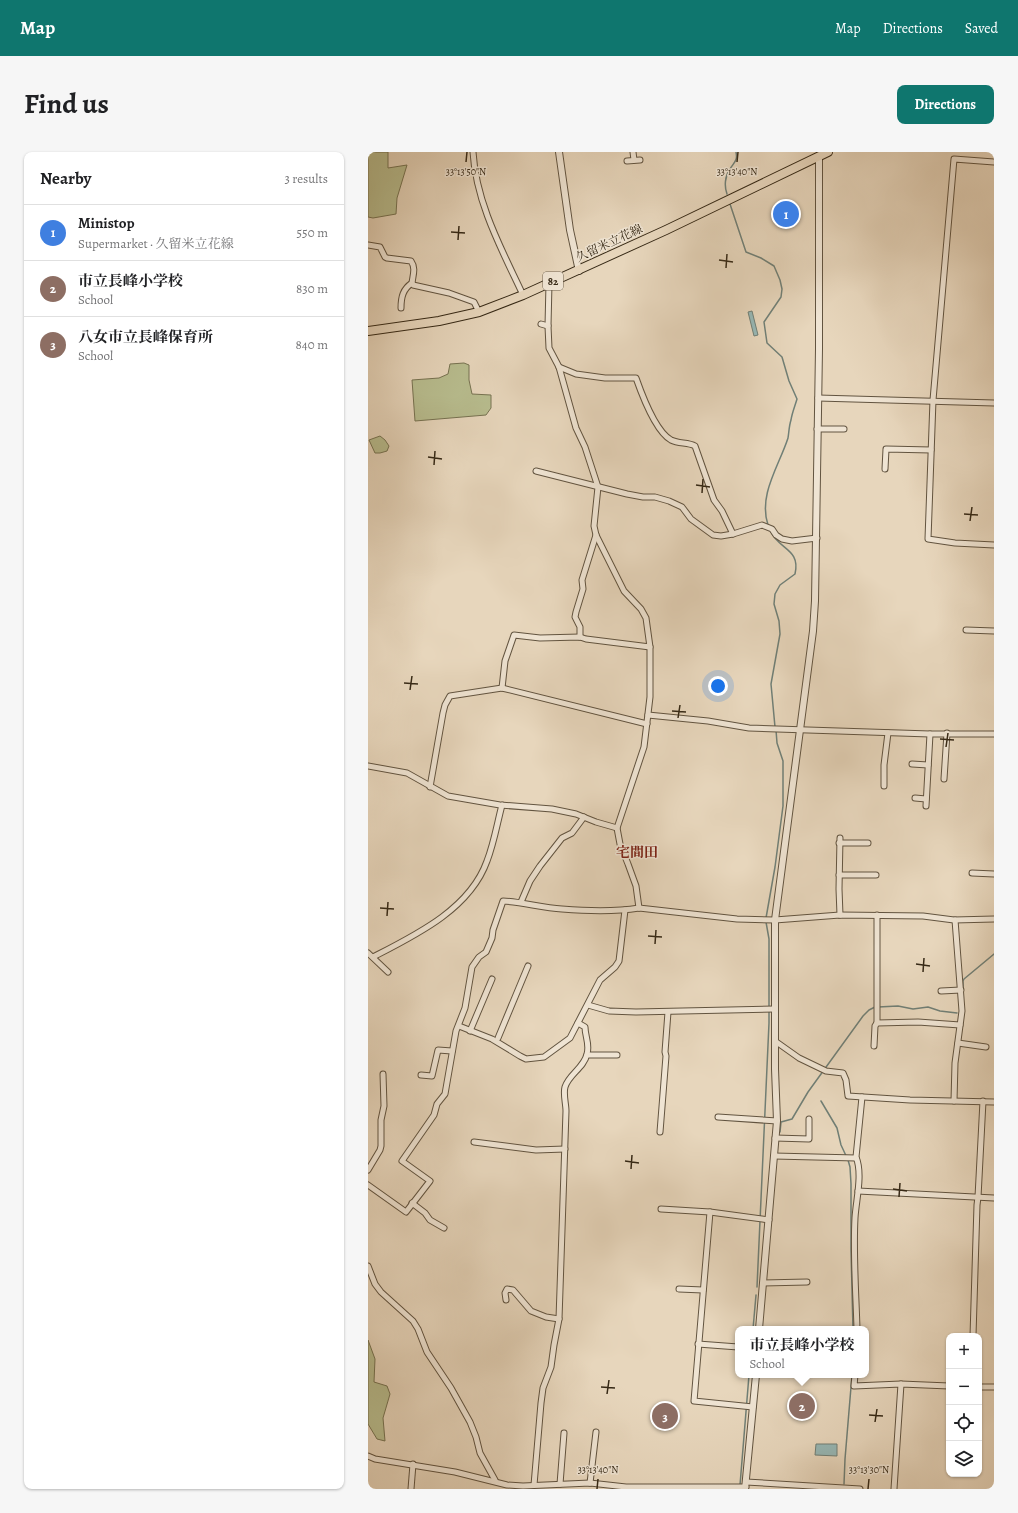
<!DOCTYPE html>
<html lang="en">
<head>
<meta charset="utf-8">
<style>
  body { margin:0; font-family:Alegreya,"Noto Serif JP",serif; background:#f6f6f6; color:#202124 }
  .controls { position:absolute; right:12px; bottom:12px; display:grid; overflow:hidden; border-radius:8px; box-shadow:0 1px 3px #0004 }
  .controls button { width:36px; height:36px; display:grid; place-items:center; padding:0; border:0; border-bottom:1px solid #e0e0e0; background:#fff; color:#202124; font:20px sans-serif }
  .you { position:absolute; left:350px; top:534px; width:14px; height:14px; margin:-10px; border:3px solid #fff; border-radius:50%; background:#1a73e8; box-shadow:0 0 0 6px #1a73e833 }
  .badge { display:grid; place-items:center; width:26px; height:26px; border-radius:50%; background:#0f766e; color:#fff; font-size:13px; font-weight:700 }
  .pin { position:absolute; translate:-50% -50%; border:2px solid #fff; box-shadow:0 1px 4px #0006 }
  .popup { position:absolute; left:367px; top:1174px; width:134px; height:52px; box-sizing:border-box; display:grid; place-content:center; border-radius:8px; background:#fff; filter:drop-shadow(0 1px 3px #0005); font-size:13px; white-space:nowrap; color:#757577 }
  .popup b { font-size:15px; color:#202124 }
  .popup::after { content:''; position:absolute; left:50%; top:100%; margin-left:-8px; border:8px solid transparent; border-top-color:#fff }
  .list { margin:0; padding:0; list-style:none }
  h2 { display:flex; justify-content:space-between; align-items:center; height:52px; margin:0; padding:0 16px; font-size:17px }
  h2 small { font-size:13px; font-weight:400; color:#757577 }
  .list li { display:grid; grid-template-columns:26px 1fr auto; gap:12px; align-items:center; box-sizing:border-box; height:56px; padding:0 16px; border-top:1px solid #e0e0e0 }
  .list b { display:block; font-size:15px; white-space:nowrap }
  .list p { margin:0; font-size:13px; white-space:nowrap; color:#757577 }
  .list em { font-size:13px; font-style:normal; color:#757577 }
  .icon { flex:none; width:22px; height:22px; fill:none; stroke:currentColor; stroke-width:2; stroke-linecap:round; stroke-linejoin:round }
  .map { position:relative; flex:none; width:626px; height:1337px; overflow:hidden; border-radius:8px }
  header { display:flex; align-items:center; gap:24px; box-sizing:border-box; height:56px; padding:0 20px; background:#0f766e; color:#fff }
  header strong { font-size:19px }
  nav { display:flex; gap:22px; margin-inline-start:auto; font-size:14px }
  .intro { display:flex; align-items:center; justify-content:space-between; box-sizing:border-box; height:96px; padding:0 24px }
  h1 { margin:0; font-size:28px }
  .button { padding:10px 18px; border-radius:8px; background:#0f766e; color:#fff; font-size:14px; font-weight:700 }
  main { display:flex; gap:24px; padding:0 24px }
  aside { flex:1; background:#fff; border-radius:8px; box-shadow:0 1px 3px #0004 }
  .map>svg:first-child { display:block }
  .green { fill:#b8bd8f; stroke:#777352 }
  .water { fill:#97b8b6; stroke:#707f76 }
  .lines { fill:none; stroke-linecap:round; stroke-linejoin:round }
  .stream { stroke:#707f76; stroke-width:1.5 }
  .minor-casing { stroke:#625440; stroke-width:7 }
  .tertiary-casing { stroke:#625440; stroke-width:8 }
  .primary-casing { stroke:#362916; stroke-width:10 }
  .minor { stroke:#efe4d3; stroke-width:5 }
  .tertiary { stroke:#efe4d3; stroke-width:6 }
  .primary { stroke:#e7d6bc; stroke-width:8 }
  .ticks { fill:none; stroke:#362916; stroke-width:1.5 }
  .labels { text-anchor:middle; dominant-baseline:central; stroke-width:3; stroke-linejoin:round; paint-order:stroke }
  .shield { fill:#efe4d3; stroke:#6e614f; stroke-width:1 }
  .shield-label { font-size:11px; font-weight:bold; fill:#362916 }
  .street-label { font-size:12px; fill:#362916; stroke:#efe4d3 }
  .quarter-label { font-size:14px; font-weight:bold; fill:#7a1f14; stroke:#efe4d3 }
  .ticks-label { font-size:10px; text-anchor:middle; fill:#362916; stroke:#efe4d3; stroke-width:3; stroke-linejoin:round; paint-order:stroke }
</style>
</head>
<body>
<header>
<strong>Map</strong>
<nav><a>Map</a><a>Directions</a><a>Saved</a></nav>
</header>
<div class="intro"><h1>Find us</h1><a class="button">Directions</a></div>
<main>
<aside>
<h2>Nearby<small>3 results</small></h2>
<ul class="list">
<li><span class="badge" style="background:#3f7fe0">1</span><div><b>Ministop</b><p>Supermarket · 久留米立花線</p></div><em>550 m</em></li>
<li><span class="badge" style="background:#8d6e63">2</span><div><b>市立長峰小学校</b><p>School</p></div><em>830 m</em></li>
<li><span class="badge" style="background:#8d6e63">3</span><div><b>八女市立長峰保育所</b><p>School</p></div><em>840 m</em></li>
</ul>
</aside>
<div class="map">
<svg width="626" height="1337" viewBox="0 0 626 1337">
  <rect width="100%" height="100%" fill="#e7d6bc"/>
  <filter id="stains"><feTurbulence type="fractalNoise" baseFrequency=".005" numOctaves="4"/><feColorMatrix values="0 0 0 0 .2 0 0 0 0 .09 0 0 0 0 .02 0 0 0 .5 -.17"/></filter>
  <radialGradient id="worn" r=".72"><stop offset=".6" stop-color="#630" stop-opacity="0"/><stop offset="1" stop-color="#630" stop-opacity=".3"/></radialGradient>
  <!-- green -->
  <g class="green">
    <path d="M0,0H20V16L39,13L29,46L28,62L5,66L0,65Z"/>
    <path d="M96,211L101,213V228L104,242L123,243V256L118,263L47,269L44,228L71,226L80,222L82,212Z"/>
    <path d="M12,284L17,288L21,294L19,299L12,301H7L1,288Z"/>
    <path d="M0,1188L7,1207L6,1230L19,1234L22,1242L15,1266L17,1289L9,1287L0,1272Z"/>
  </g>
  <!-- water -->
  <g class="water">
    <path d="M384,159L390,183L386,184L380,160Z"/>
    <path d="M448,1292H469V1304L447,1303Z"/>
  </g>
  <g class="lines">
    <!-- stream -->
    <g class="stream">
      <path d="M359,42C356,34 357,24 362,17C366,10 370,9 368,0"/>
      <path d="M362,52L378,100L393,106L406,114L412,128L414,137L413,145L396,170L399,191L414,205L421,229L429,247C427,254 424,261 423,268C421,274 421,280 420,286C411,314 390,343 400,373"/>
      <path d="M402,378C410,398 433,396 427,422L412,433L407,442L406,452L411,469L412,482L403,532L407,575"/>
      <path d="M398,766L407,715L415,654V609L409,591L408,578"/>
      <path d="M595,838V829L596,827L626,802"/>
      <path d="M510,855L530,854L545,857L560,855L572,859L589,861"/>
      <path d="M453,949L469,976L473,993L480,1008L482,1015L483,1032V1098L485,1177"/>
      <path d="M412,980L413,970L424,967L440,940L495,864L501,858L507,855"/>
      <path d="M389,1135L401,871V787L398,770"/>
      <path d="M385,1177L388,1143"/>
      <path d="M476,1332L477,1307L484,1223"/>
      <path d="M372,1333L381,1223"/>
    </g>
    <!-- minor casing -->
    <g class="minor-casing">
      <g id="minor">
        <path d="M105,0C108,51 134,98 155,143"/>
        <path d="M265,0L266,8"/>
        <path d="M259,9L272,8"/>
        <path d="M626,10L586,7L565,248L560,387L587,391L626,393"/>
        <path d="M0,93L12,95L17,105L19,106L43,109C48,116 45,123 44,131L45,133L81,141L106,150L111,160"/>
        <path d="M181,131L180,174L181,196L191,215L208,276L217,295L230,335L226,374L228,383L256,439L273,457L278,466L282,495V545L276,595L249,676L252,692L260,712L268,734L271,756"/>
        <path d="M33,156C33,145 35,137 44,131"/>
        <path d="M173,172L180,174"/>
        <path d="M191,215L208,222L237,226H268C274,243 287,279 303,288C311,292 320,290 327,294L346,348L354,359L365,382"/>
        <path d="M450,246L626,251"/>
        <path d="M449,277H476"/>
        <path d="M517,317L518,297L563,298"/>
        <path d="M168,319L259,342L275,345H287L301,349L314,355L323,367L345,383L353,384L365,382L394,373L404,377L408,383L414,387L424,389L449,386"/>
        <path d="M598,478L626,479"/>
        <path d="M212,485V475L207,465L208,460L215,437L214,428L228,383"/>
        <path d="M134,536L137,509L146,483L172,486L212,485L218,487L282,495"/>
        <path d="M280,563L340,569L381,576L562,582H626"/>
        <path d="M544,612L560,613"/>
        <path d="M0,614L39,621L80,644L132,653L184,657L208,662L228,670L249,676"/>
        <path d="M576,627L579,581"/>
        <path d="M516,634V613L520,581"/>
        <path d="M62,635L75,561L77,553L82,544L134,536L279,572"/>
        <path d="M547,646L558,647"/>
        <path d="M558,654L562,582"/>
        <path d="M472,686L471,737L472,763"/>
        <path d="M471,691H500"/>
        <path d="M604,721L626,722"/>
        <path d="M471,723H508"/>
        <path d="M153,750L162,729L172,714L194,686L204,681L216,665"/>
        <path d="M509,763V871"/>
        <path d="M0,801L20,820"/>
        <path d="M5,805C48,783 102,757 119,709C126,691 129,672 134,653"/>
        <path d="M573,839L593,838"/>
        <path d="M220,853L241,859L268,860L406,857"/>
        <path d="M91,874L124,887L152,904L158,907L176,905L202,886L232,828L247,815L251,809L257,758"/>
        <path d="M102,879L124,827"/>
        <path d="M130,886L160,814"/>
        <path d="M407,889L431,906L458,919L475,921L478,928L480,944L542,948L626,950"/>
        <path d="M590,891L618,895"/>
        <path d="M506,894L507,874L509,871L550,870L592,873"/>
        <path d="M219,903H249"/>
        <path d="M53,923L64,924L70,898L84,899"/>
        <path d="M586,949L587,911L594,859L587,768"/>
        <path d="M350,965L409,969"/>
        <path d="M292,980L298,904L297,900L300,860"/>
        <path d="M407,986L441,987V967"/>
        <path d="M106,990L168,998L197,997"/>
        <path d="M406,1004L488,1006"/>
        <path d="M0,1018L12,998L13,994V968L16,954L15,922"/>
        <path d="M0,1033L38,1060L62,1029L34,1009L66,963L69,952L77,942L88,879L97,856L104,815L111,805L118,800L124,786L125,778L135,749C155,750 174,756 194,757C219,759 246,760 271,756L369,767L407,768L472,763L555,764L586,768L626,767"/>
        <path d="M490,1039L626,1046"/>
        <path d="M44,1051L57,1061L62,1068L76,1076"/>
        <path d="M293,1057L342,1060L401,1068"/>
        <path d="M342,1060L326,1249L385,1255"/>
        <path d="M0,1114L7,1132L13,1140L45,1169L50,1177L59,1200L83,1236L102,1270L108,1285L112,1301L127,1328"/>
        <path d="M395,1131L439,1130"/>
        <path d="M311,1137L335,1138"/>
        <path d="M138,1148L137,1141L139,1137L145,1138L163,1159L178,1165L191,1167"/>
        <path d="M489,1177C488,1141 485,1102 487,1066C488,1048 495,1022 488,1005L494,945"/>
        <path d="M605,1184L609,1053L610,1045L615,949"/>
        <path d="M330,1192L370,1195"/>
        <path d="M487,1223L486,1234L533,1232L581,1234"/>
        <path d="M611,1235H626"/>
        <path d="M0,1304L7,1307L87,1320L139,1333L155,1334L222,1331L258,1335H378"/>
        <path d="M378,1330L492,1337"/>
        <path d="M222,1331L228,1280"/>
        <path d="M192,1332L196,1281"/>
        <path d="M166,1333L173,1251L175,1236L183,1215L186,1193L191,1167L198,959C198,952 195,942 197,935C201,922 216,916 219,902C222,892 217,885 217,875L210,871"/>
        <path d="M43,1337L45,1312"/>
        <path d="M526,1337L533,1232"/>
      </g>
    </g>
    <!-- tertiary casing -->
    <g class="tertiary-casing">
      <g id="tertiary">
        <path d="M191,0L202,78L211,119"/>
        <path d="M391,1177L409,969L407,917V768L445,479L447,449L451,197V4"/>
        <path d="M377,1337L388,1223"/>
      </g>
    </g>
    <!-- primary casing -->
    <g class="primary-casing">
      <path id="primary" d="M0,179L71,169L111,160L155,143L298,78L460,0"/>
    </g>
    <!-- minor -->
    <use href="#minor" class="minor"/>
    <!-- tertiary -->
    <use href="#tertiary" class="tertiary"/>
    <!-- primary -->
    <use href="#primary" class="primary"/>
  </g>
  <!-- ticks -->
  <path class="ticks" d="M98,10L99,0M369,10L370,0M83,80L97,81M90,88L91,74M351,108L365,110M358,116L359,102M60,305L74,307M66,313L67,299M328,333L342,335M334,341L335,327M596,362L610,363M602,369L604,355M36,531L50,532M42,538L44,524M304,559L318,560M310,566L312,553M572,587L586,588M578,595L580,581M12,756L26,757M19,764L20,750M280,784L294,785M287,792L288,778M548,812L562,814M555,820L556,806M257,1009L271,1011M263,1017L264,1003M525,1037L539,1039M531,1045L532,1031M233,1235L247,1236M239,1242L241,1228M501,1263L515,1264M507,1270L509,1257M229,1337L230,1327M500,1337L501,1327"/>
  <g class="labels">
    <!-- shield labels -->
    <rect class="shield" x="175" y="120" width="20" height="18" rx="3"/>
    <g class="shield-label">
      <text x="185" y="129">82</text>
    </g>
    <!-- street labels -->
    <g class="street-label">
      <text transform="translate(241 91) rotate(-25)">久留米立花線</text>
    </g>
    <!-- quarter labels -->
    <g class="quarter-label">
      <text x="269" y="700">宅間田</text>
    </g>
  </g>
  <g class="ticks-label">
    <text x="98" y="23">33°13'50"N</text>
    <text x="369" y="23">33°13'40"N</text>
    <text x="230" y="1321">33°13'40"N</text>
    <text x="501" y="1321">33°13'30"N</text>
  </g>
  <rect width="100%" height="100%" filter="url(#stains)"/>
  <rect width="100%" height="100%" fill="url(#worn)"/>
</svg>
<div class="controls">
<button>+</button>
<button>−</button>
<button><svg class="icon" aria-label="locate" viewBox="0 0 24 24"><circle cx="12" cy="12" r="6"/><path d="M12 2v4M12 18v4M2 12h4M18 12h4"/></svg></button>
<button><svg class="icon" aria-label="layers" viewBox="0 0 24 24"><path d="M12 4l9 5-9 5-9-5zM3 14l9 5 9-5"/></svg></button>
</div>
<div class="you"></div>
<div class="pin badge" style="left:418px;top:62px;background:#3f7fe0">1</div>
<div class="pin badge" style="left:434px;top:1254px;background:#8d6e63">2</div>
<div class="popup"><b>市立長峰小学校</b>School</div>
<div class="pin badge" style="left:297px;top:1264px;background:#8d6e63">3</div>
</div>
</main>
</body>
</html>
